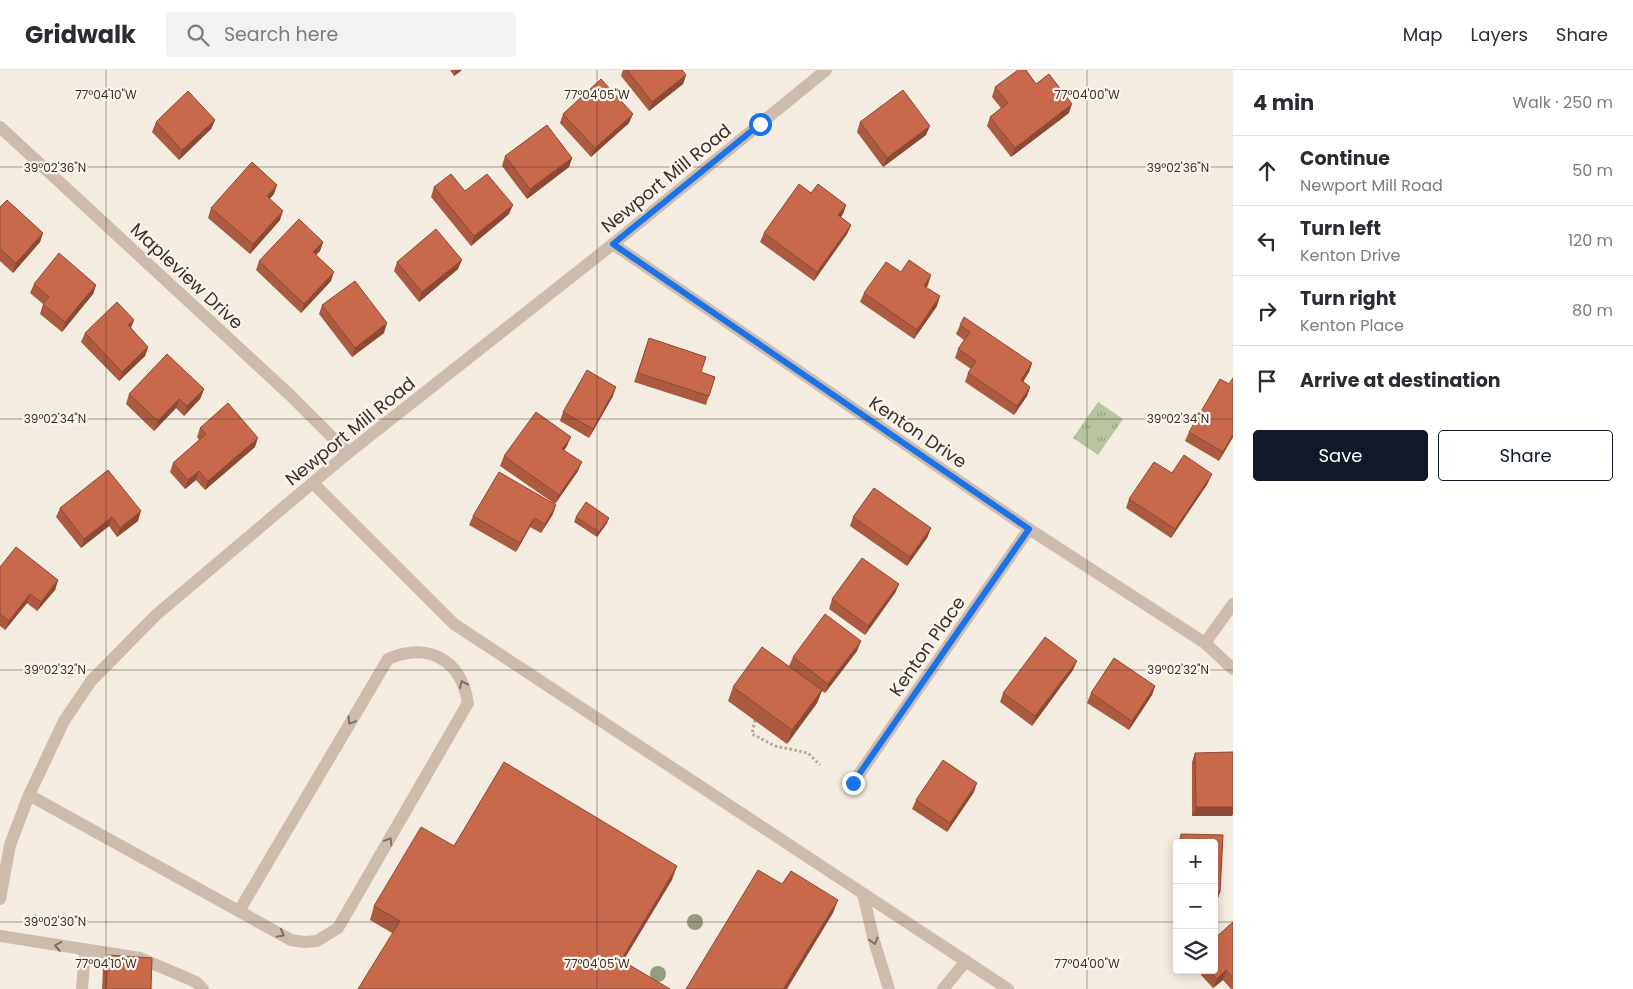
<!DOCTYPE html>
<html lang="en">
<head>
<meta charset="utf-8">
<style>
  body { margin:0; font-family:Poppins,sans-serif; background:#f2f2f3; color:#2b2b33 }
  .controls { position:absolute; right:15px; bottom:15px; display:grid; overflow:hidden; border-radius:5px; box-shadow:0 2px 12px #0003 }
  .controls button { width:45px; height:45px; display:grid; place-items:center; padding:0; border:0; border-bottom:1px solid #e1e1e2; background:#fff; color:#2b2b33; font:25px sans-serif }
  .stop { position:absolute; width:15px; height:15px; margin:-11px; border:4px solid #1a73e8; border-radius:50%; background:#fff }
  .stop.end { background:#1a73e8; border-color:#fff; box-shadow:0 1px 5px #0008 }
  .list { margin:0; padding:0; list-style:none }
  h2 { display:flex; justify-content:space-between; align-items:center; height:65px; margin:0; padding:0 20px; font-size:21px }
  h2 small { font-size:16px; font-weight:400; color:#7c7c81 }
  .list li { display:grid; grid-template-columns:32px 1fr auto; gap:15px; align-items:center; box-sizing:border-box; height:70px; padding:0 20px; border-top:1px solid #e1e1e2 }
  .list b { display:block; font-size:19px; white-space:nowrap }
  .list p { margin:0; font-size:16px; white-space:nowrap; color:#7c7c81 }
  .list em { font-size:16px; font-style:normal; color:#7c7c81 }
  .actions { display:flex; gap:10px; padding:15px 20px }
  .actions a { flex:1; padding:11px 0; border:1px solid #111827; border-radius:5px; text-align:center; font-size:18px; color:#111827 }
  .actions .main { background:#111827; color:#fff }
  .icon { flex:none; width:28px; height:28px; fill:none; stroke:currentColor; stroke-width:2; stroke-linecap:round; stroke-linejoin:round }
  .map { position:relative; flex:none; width:1233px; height:919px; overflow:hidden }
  header { display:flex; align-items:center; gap:30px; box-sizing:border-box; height:70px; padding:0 25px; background:#fff; border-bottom:1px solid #e1e1e2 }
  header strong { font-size:24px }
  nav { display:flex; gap:28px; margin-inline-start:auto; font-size:18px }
  .search { width:350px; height:45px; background:#f2f2f3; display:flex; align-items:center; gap:12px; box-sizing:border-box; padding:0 18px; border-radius:5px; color:#7c7c81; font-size:19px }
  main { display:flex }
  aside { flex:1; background:#fff }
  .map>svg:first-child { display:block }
  .park { fill:url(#park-tufts) }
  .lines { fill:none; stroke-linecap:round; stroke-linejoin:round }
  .path { stroke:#b9a596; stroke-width:3; stroke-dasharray:2.5 2.5; stroke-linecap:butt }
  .minor { stroke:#cdbbac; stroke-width:12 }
  .tree { fill:#969b7f }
  .wall { fill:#ac5a40 }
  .shaded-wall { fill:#8c4a34 }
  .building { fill:#c8694b; stroke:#8c4a34 }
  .oneway { stroke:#7d6f65 }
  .route { stroke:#1a73e8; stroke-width:6 }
  .ticks { fill:none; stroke:#3b302b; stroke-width:1; stroke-opacity:0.45 }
  .labels { text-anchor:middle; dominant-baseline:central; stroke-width:4.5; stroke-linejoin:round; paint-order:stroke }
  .street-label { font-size:18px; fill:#3b302b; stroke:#fbf5ee }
  .ticks-label { font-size:12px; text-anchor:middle; fill:#3b302b; stroke:#fbf5ee; stroke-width:4.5; stroke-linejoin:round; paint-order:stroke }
</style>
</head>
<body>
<header>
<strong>Gridwalk</strong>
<div class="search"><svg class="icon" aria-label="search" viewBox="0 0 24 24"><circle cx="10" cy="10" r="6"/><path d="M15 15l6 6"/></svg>Search here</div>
<nav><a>Map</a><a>Layers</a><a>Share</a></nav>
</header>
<main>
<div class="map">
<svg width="1233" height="919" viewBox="0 0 1233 919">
  <defs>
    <pattern id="park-tufts" width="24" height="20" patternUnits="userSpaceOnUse" patternTransform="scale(1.25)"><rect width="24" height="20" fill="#b8c4a0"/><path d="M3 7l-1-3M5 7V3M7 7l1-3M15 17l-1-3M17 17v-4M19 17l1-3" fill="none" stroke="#97a083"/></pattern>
  </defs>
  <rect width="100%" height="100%" fill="#f4ebe1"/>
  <!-- park -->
  <path class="park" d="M1098,332L1123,349L1098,385L1073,368Z"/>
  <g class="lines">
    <!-- path -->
    <path class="path" d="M755,650L752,664L775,676L808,683L820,695"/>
    <!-- minor -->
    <g class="minor">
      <path d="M0,57L290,325L348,383"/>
      <path d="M613,174L1029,459L1205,573L1233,599"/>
      <path d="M313,413L454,554L1008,919"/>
      <path d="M1205,573L1233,534"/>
      <path d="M853,713L1029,459"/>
      <path d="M29,725L291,870L304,872L317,871L338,858L468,633C461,589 428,572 388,589L239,841"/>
      <path d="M863,824L874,871L889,919"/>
      <path d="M0,829L10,775L29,725L64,651L91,611L156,545L348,383L613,174L826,0"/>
      <path d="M0,866L140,888L196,912L203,919"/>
      <path d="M82,919L85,880"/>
      <path d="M943,919L966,891"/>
    </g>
  </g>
  <!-- trees -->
  <g class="tree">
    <circle cx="695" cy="852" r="8"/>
    <circle cx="658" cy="904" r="8"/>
  </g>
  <!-- wall -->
  <g class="wall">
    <path d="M450,0H462L454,6Z"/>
    <path d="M623,0H682L686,5L683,14L649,41L621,6Z"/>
    <path d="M1036,14L1069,43L1011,87L987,56L990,47L1001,38L992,27L995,17Z"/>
    <path d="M563,44L629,53L591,87L560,53Z"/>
    <path d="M215,50L211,59L179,90L152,62L156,52Z"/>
    <path d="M860,52L926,65L883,97L857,62Z"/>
    <path d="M505,86L572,88L569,97L527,129L502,96Z"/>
    <path d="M434,117L509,144L471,176L431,127Z"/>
    <path d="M811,123L846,135L843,144L841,147L851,155L847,164L814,211L760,172L764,163Z"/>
    <path d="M274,124L269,129L280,150L250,184L208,148L211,138Z"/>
    <path d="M0,137L43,163L40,172L13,203L0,191Z"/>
    <path d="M323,172L320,181L316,185L331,211L301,243L256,200L259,191Z"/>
    <path d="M397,192L458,199L419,232L394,201Z"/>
    <path d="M901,202L928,215L926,217L937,236L914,269L860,232L864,223Z"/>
    <path d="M34,214L96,215L93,224L62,262L40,244L43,234L30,223Z"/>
    <path d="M322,235L384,263L352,287L319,244Z"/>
    <path d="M134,250L131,258L148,277L145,286L119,311L81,272L85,263Z"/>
    <path d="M960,255L1032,293L1029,302L1023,311L1030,317L1027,326L1014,345L965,312L968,303L971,299L955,288L958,279L964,270L956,264Z"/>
    <path d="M646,277L701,302L715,307L706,335L634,312Z"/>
    <path d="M204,319L200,329L184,346L176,338L154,361L126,334L129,324Z"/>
    <path d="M613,326L589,368L560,351L563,342Z"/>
    <path d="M200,358L255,377L205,420L196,410L185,419L170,402L173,393L199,370L197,367Z"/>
    <path d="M1189,362L1233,367L1219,391L1185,371Z"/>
    <path d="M567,376L564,380L578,401L555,434L500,396L504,386Z"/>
    <path d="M1172,403L1208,413L1171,468L1126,438L1129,429Z"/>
    <path d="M60,438L138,451L117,467L109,456L81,478L56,447Z"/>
    <path d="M553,444L541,463L530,457L516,482L469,455L473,446Z"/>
    <path d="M576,447L607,453L597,467L574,452Z"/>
    <path d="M853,447L931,458L927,468L907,496L850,456Z"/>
    <path d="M0,497L58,510L55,520L37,541L27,533L5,560L0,556Z"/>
    <path d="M899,514L895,523L865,565L829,539L832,529Z"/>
    <path d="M857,581L825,623L822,621L817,633L787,674L728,631L733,617L789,596L793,587Z"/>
    <path d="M1073,600L1032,656L1000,632L1003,623Z"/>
    <path d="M1155,616L1152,625L1129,660L1087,633L1091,623Z"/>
    <path d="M1195,683L1232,746H1192V692Z"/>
    <path d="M974,722L947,762L912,739L916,730Z"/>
    <path d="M1181,764L1223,765L1220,822L1217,831H1214V773H1178Z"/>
    <path d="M454,776L672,810L392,863L370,850L374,836Z"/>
    <path d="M1177,792V830H1175Z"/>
    <path d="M1233,852V919H1231L1223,910L1213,918L1201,905L1202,900H1214V869Z"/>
    <path d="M108,885L151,919H102L103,898Z"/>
  </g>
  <!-- shaded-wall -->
  <g class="shaded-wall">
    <path d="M456,0H462L454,6Z"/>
    <path d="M686,5L683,14L649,41L652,32Z"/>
    <path d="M1072,34L1069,43L1011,87L1015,78Z"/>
    <path d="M633,44L629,53L591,87L595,78Z"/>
    <path d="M215,50L211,59L179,90L182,80Z"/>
    <path d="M930,56L926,65L883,97L887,88Z"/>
    <path d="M572,88L569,97L527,129L530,119Z"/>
    <path d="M277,115L274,124L263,136L267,126Z"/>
    <path d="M513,135L509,144L471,176L474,166Z"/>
    <path d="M846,135L843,144L835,155L838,145Z"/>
    <path d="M283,141L280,150L250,184L253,174Z"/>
    <path d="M851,155L847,164L814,211L817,202Z"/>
    <path d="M43,163L40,172L13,203L16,193Z"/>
    <path d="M323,172L320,181L310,191L313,182Z"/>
    <path d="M462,190L458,199L419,232L422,222Z"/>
    <path d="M334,202L331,211L301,243L304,234Z"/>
    <path d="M931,205L928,215L921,225L924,216Z"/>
    <path d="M96,215L93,224L62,262L65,252Z"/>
    <path d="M940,226L937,236L914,269L917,260Z"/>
    <path d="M134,250L130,259L128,255Z"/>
    <path d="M387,253L384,263L352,287L355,278Z"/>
    <path d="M148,277L145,286L119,311L122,302Z"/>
    <path d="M1032,293L1029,302L1018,320L1021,310Z"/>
    <path d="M616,317L613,326L589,368L593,359Z"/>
    <path d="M1030,317L1027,326L1014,345L1017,336Z"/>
    <path d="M204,319L200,329L184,346L187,336Z"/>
    <path d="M179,329L176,338L154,361L158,351Z"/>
    <path d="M1233,364V367L1219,391L1223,382Z"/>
    <path d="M571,367L567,376L559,388L562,379Z"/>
    <path d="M258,368L255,377L205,420L208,411Z"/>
    <path d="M582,392L578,401L555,434L559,425Z"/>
    <path d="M199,401L196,410L185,419L188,410Z"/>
    <path d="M1212,404L1208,413L1171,468L1175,459Z"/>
    <path d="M556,435L553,444L541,463L545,454Z"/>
    <path d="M141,441L138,451L117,467L120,458Z"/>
    <path d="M112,447L109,456L81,478L84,469Z"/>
    <path d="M534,448L530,457L516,482L520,473Z"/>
    <path d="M609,448L607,453L597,467L599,462Z"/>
    <path d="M931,458L927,468L907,496L910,487Z"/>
    <path d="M58,510L55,520L37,541L41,532Z"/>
    <path d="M899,514L895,523L865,565L868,556Z"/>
    <path d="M30,524L27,533L5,560L9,551Z"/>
    <path d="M861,571L857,581L825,623L828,614Z"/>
    <path d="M1077,591L1073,600L1032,656L1035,646Z"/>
    <path d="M1155,616L1152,625L1129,660L1132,651Z"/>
    <path d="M822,620L817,633L787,674L792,660Z"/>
    <path d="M977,713L974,722L947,762L950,753Z"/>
    <path d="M1196,737H1233V744L1232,746H1192Z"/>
    <path d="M677,796L672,810L616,903L621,890Z"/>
    <path d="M1214,822H1220L1217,831H1214Z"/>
    <path d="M838,830L833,843L787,919H783Z"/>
    <path d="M1226,900L1223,910L1213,918L1217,909Z"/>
  </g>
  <!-- building -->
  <g class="building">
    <path d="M627,0H682L686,5L652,32Z"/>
    <path d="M1018,0H1026L1036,14L1049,4L1072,34L1015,78L990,47L1008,33L995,17Z"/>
    <path d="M601,9L633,44L595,78L563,44Z"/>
    <path d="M903,20L930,56L887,88L860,52Z"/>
    <path d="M188,21L215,50L182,80L156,52Z"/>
    <path d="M547,55L572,88L530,119L505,86Z"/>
    <path d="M252,92L277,115L267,126L283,141L253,174L211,138Z"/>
    <path d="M451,104L465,121L487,104L513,135L474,166L434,117Z"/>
    <path d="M799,114L811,123L818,114L846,135L838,145L851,155L817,202L764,163Z"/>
    <path d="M7,130L43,163L16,193L0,179V137Z"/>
    <path d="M299,149L323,172L313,182L334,202L304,234L259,191Z"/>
    <path d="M436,159L462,190L422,222L397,192Z"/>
    <path d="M59,183L96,215L65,252L43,234L49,227L34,214Z"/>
    <path d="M909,190L931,205L924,216L940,226L917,260L864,223L886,192L901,202Z"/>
    <path d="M355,211L387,253L355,278L322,235Z"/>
    <path d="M117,232L134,250L128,255L148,277L122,302L85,263Z"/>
    <path d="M964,247L1032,293L1021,310L1030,317L1017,336L968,303L976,291L958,279L970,262L960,255Z"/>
    <path d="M649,268L706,287L701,302L715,307L709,326L638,303Z"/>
    <path d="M167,284L204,319L187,336L179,329L158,351L129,324Z"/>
    <path d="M587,300L616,317L593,359L563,342Z"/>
    <path d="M1233,308V364L1223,382L1189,362L1220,309L1229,314Z"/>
    <path d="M228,333L258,368L208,411L199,401L188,410L173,393L206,364L200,358Z"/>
    <path d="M536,342L571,367L562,379L582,392L559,425L504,386Z"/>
    <path d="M1184,385L1212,404L1175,459L1129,429L1154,392L1172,403Z"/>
    <path d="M108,400L141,441L120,458L112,447L84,469L60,438Z"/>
    <path d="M499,402L556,435L545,454L534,448L520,473L473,446Z"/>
    <path d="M874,418L931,458L910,487L853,447Z"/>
    <path d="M586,432L609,448L599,462L576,447Z"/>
    <path d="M16,477L58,510L41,532L30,524L9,551L0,544V497Z"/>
    <path d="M862,488L899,514L868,556L832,529Z"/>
    <path d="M825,544L861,571L828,614L793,587Z"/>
    <path d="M1045,567L1077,591L1035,646L1003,623Z"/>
    <path d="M762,577L822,620L792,660L733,617Z"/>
    <path d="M1114,588L1155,616L1132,651L1091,623Z"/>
    <path d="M1233,682V737H1196L1195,683Z"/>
    <path d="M943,690L977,713L950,753L916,730Z"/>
    <path d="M504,692L677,796L621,890L670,919H358L400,851L374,836L421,757L454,776Z"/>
    <path d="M1181,764L1223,765L1220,822H1214V773H1181Z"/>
    <path d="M758,800L782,814L791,801L838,830L783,919H686Z"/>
    <path d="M1233,852V908L1226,900L1217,909L1209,900H1214V886L1215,885L1214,884V869Z"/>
    <path d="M108,885L152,888L151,919H106Z"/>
  </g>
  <!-- one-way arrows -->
  <defs><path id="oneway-chevron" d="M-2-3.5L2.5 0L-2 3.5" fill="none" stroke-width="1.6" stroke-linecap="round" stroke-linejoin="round" transform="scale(1.25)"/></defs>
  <g class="oneway">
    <use href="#oneway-chevron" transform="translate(463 614) rotate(-113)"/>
    <use href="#oneway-chevron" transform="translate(351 651) rotate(121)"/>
    <use href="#oneway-chevron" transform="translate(389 771) rotate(-59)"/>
    <use href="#oneway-chevron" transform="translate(281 864) rotate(29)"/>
    <use href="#oneway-chevron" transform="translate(874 871) rotate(75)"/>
    <use href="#oneway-chevron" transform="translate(58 876) rotate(-170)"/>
  </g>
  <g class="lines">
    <!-- route -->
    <path class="route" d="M760,54L613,174L1029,459L853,713"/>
  </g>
  <!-- ticks -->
  <path class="ticks" d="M106,0V919M597,0V919M1087,0V919M0,97H1233M0,349H1233M0,600H1233M0,852H1177M1214,852H1233"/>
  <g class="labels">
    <!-- street labels -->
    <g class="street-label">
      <text transform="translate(666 108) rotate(-39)">Newport Mill Road</text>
      <text transform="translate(187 206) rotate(43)">Mapleview Drive</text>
      <text transform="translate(350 361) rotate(-39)">Newport Mill Road</text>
      <text transform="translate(918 362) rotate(34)">Kenton Drive</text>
      <text transform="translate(927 576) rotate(-55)">Kenton Place</text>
    </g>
  </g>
  <g class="ticks-label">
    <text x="106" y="29">77°04'10"W</text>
    <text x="597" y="29">77°04'05"W</text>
    <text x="1087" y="29">77°04'00"W</text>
    <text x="55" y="102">39°02'36"N</text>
    <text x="1178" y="102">39°02'36"N</text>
    <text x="55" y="353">39°02'34"N</text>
    <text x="1178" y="353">39°02'34"N</text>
    <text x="55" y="604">39°02'32"N</text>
    <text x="1178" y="604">39°02'32"N</text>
    <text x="55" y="856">39°02'30"N</text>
    <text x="106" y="898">77°04'10"W</text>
    <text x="597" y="898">77°04'05"W</text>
    <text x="1087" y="898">77°04'00"W</text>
  </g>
</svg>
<div class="controls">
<button>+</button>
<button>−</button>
<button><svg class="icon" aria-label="layers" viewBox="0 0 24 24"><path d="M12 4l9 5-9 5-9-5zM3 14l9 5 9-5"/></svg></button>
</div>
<div class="stop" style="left:760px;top:54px"></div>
<div class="stop end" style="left:853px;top:713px"></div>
</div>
<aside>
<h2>4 min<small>Walk · 250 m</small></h2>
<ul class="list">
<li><svg class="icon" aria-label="ahead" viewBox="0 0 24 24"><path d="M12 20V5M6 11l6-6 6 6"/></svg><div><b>Continue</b><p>Newport Mill Road</p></div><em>50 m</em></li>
<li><svg class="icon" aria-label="left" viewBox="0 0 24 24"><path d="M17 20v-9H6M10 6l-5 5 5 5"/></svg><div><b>Turn left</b><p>Kenton Drive</p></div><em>120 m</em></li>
<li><svg class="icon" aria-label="right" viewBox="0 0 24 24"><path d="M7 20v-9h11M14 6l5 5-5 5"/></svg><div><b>Turn right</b><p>Kenton Place</p></div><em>80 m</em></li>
<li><svg class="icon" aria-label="arrive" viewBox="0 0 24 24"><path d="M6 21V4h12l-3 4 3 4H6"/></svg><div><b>Arrive at destination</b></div></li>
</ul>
<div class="actions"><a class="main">Save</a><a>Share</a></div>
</aside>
</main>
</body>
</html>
